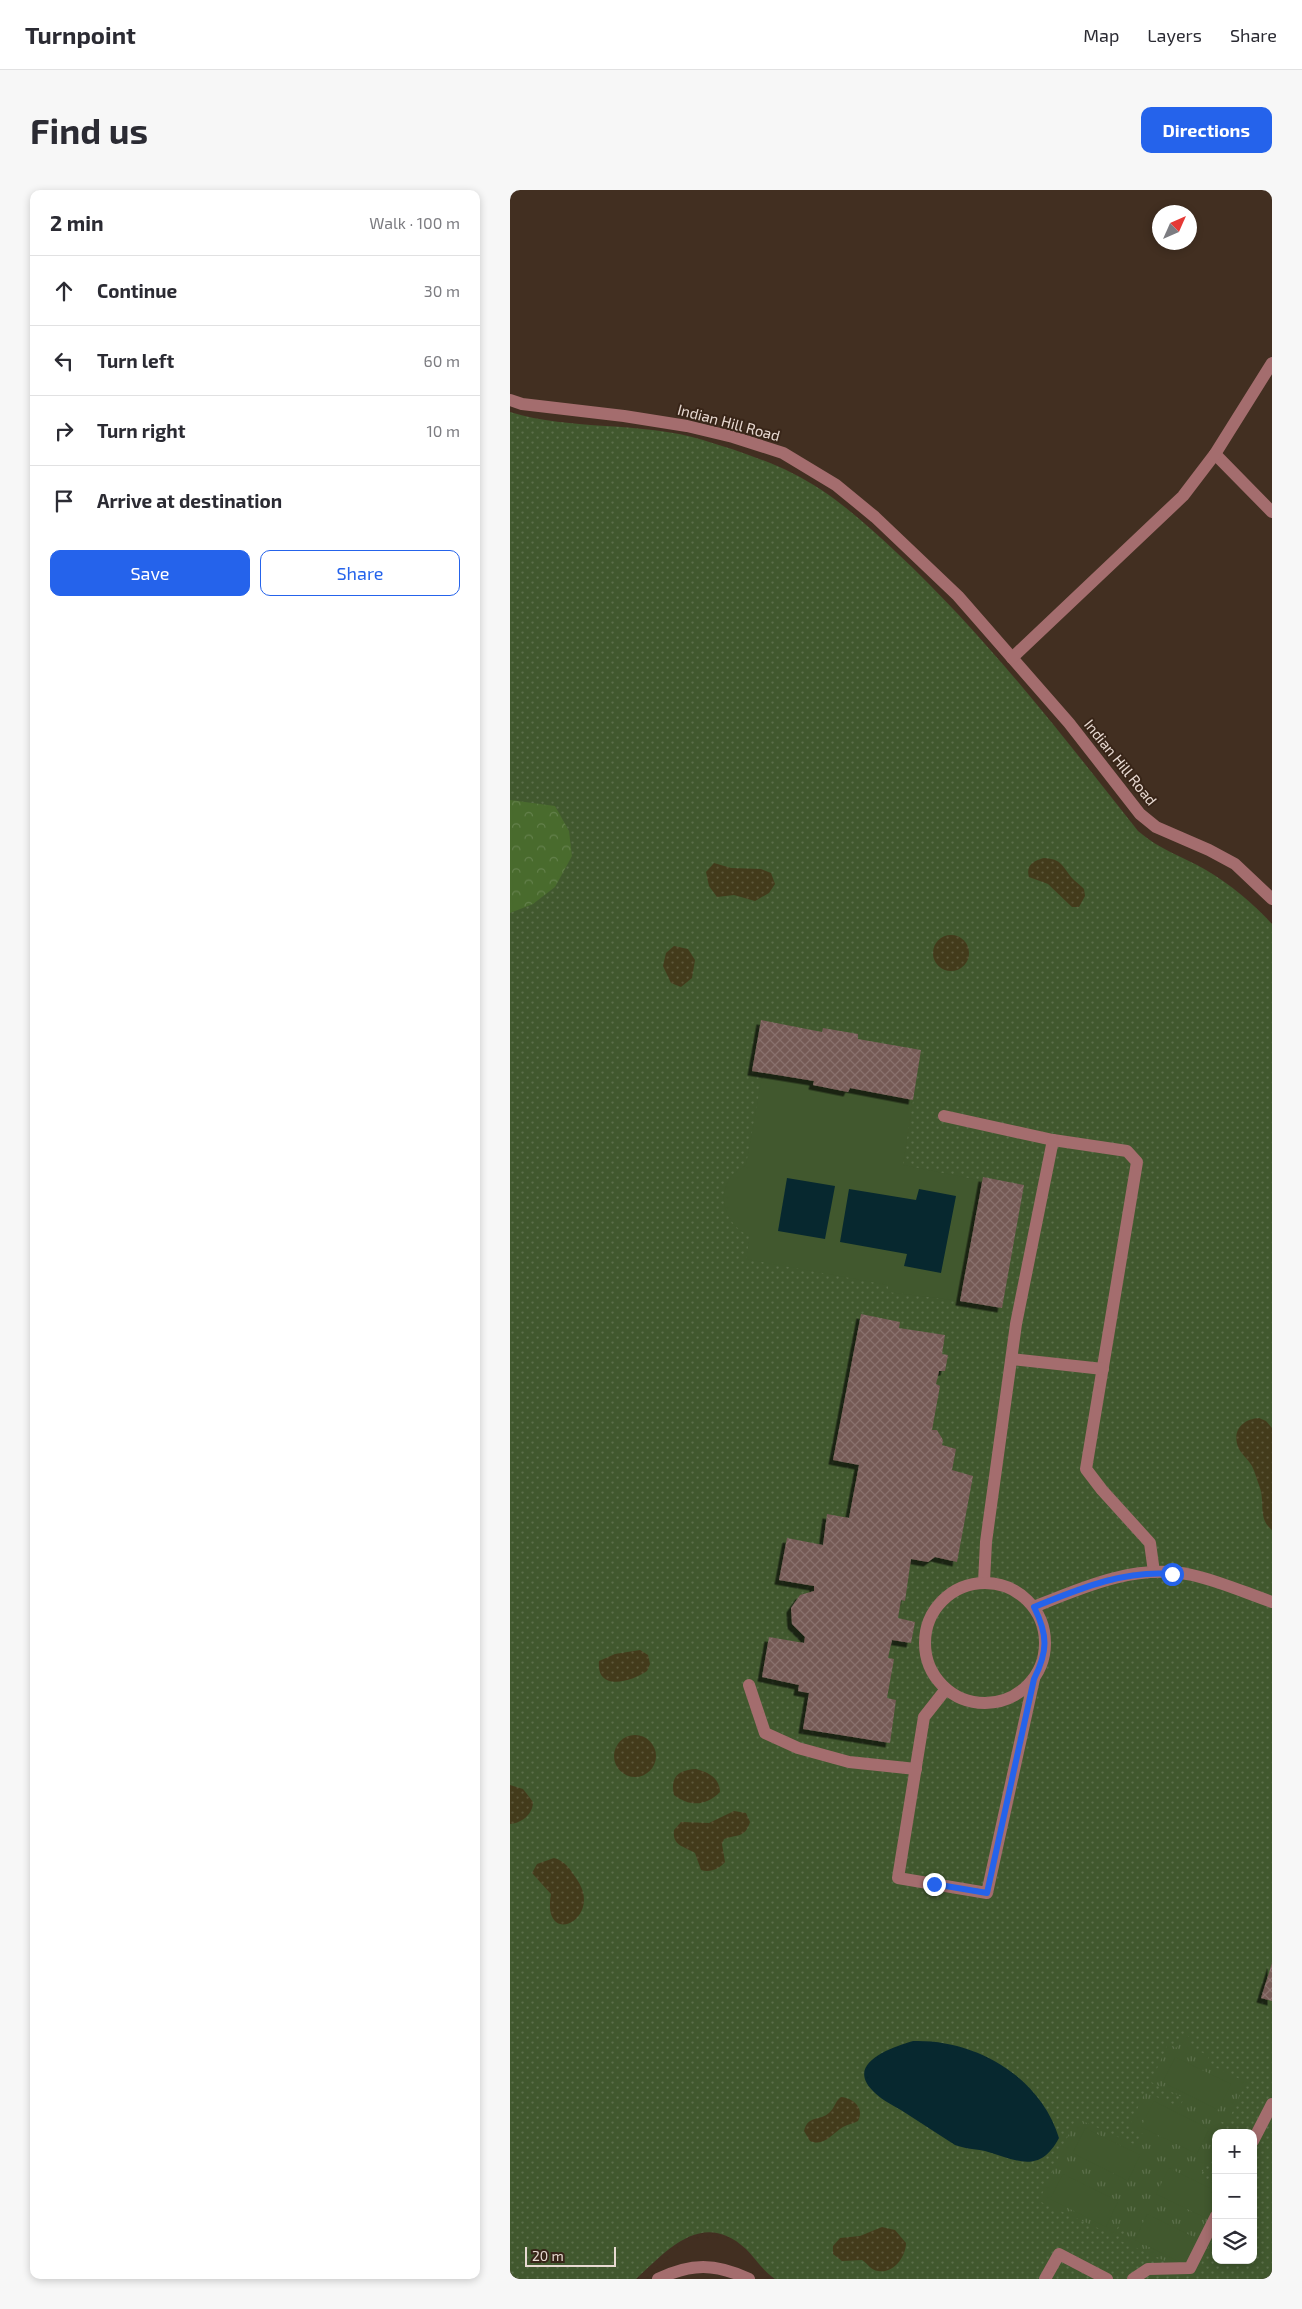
<!DOCTYPE html>
<html lang="en">
<head>
<meta charset="utf-8">
<style>
  body { margin:0; font-family:"Exo 2",sans-serif; background:#f7f7f7; color:#2b2b33 }
  .controls { position:absolute; right:15px; bottom:15px; display:grid; overflow:hidden; border-radius:10px; box-shadow:0 2px 8px #0003 }
  .controls button { width:45px; height:45px; display:grid; place-items:center; padding:0; border:0; border-bottom:1px solid #e1e1e2; background:#fff; color:#2b2b33; font:25px sans-serif }
  .compass { position:absolute; left:642px; top:15px; width:45px; height:45px; border-radius:50%; background:#fff; box-shadow:0 2px 8px #0003; rotate:45deg }
  .scale { position:absolute; left:15px; bottom:12px; width:91px; box-sizing:border-box; padding-left:5px; border:2px solid #e8dad2; border-top:0; font-size:14px; line-height:18px; white-space:nowrap; color:#e8dad2; -webkit-text-stroke:4px #382518; paint-order:stroke }
  .stop { position:absolute; width:15px; height:15px; margin:-11px; border:4px solid #2563eb; border-radius:50%; background:#fff }
  .stop.end { background:#2563eb; border-color:#fff; box-shadow:0 1px 5px #0008 }
  .list { margin:0; padding:0; list-style:none }
  h2 { display:flex; justify-content:space-between; align-items:center; height:65px; margin:0; padding:0 20px; font-size:21px }
  h2 small { font-size:16px; font-weight:400; color:#7c7c81 }
  .list li { display:grid; grid-template-columns:32px 1fr auto; gap:15px; align-items:center; box-sizing:border-box; height:70px; padding:0 20px; border-top:1px solid #e1e1e2 }
  .list b { display:block; font-size:19px; white-space:nowrap }
  .list em { font-size:16px; font-style:normal; color:#7c7c81 }
  .actions { display:flex; gap:10px; padding:15px 20px }
  .actions a { flex:1; padding:11px 0; border:1px solid #2563eb; border-radius:10px; text-align:center; font-size:18px; color:#2563eb }
  .actions .main { background:#2563eb; color:#fff }
  .icon { flex:none; width:28px; height:28px; fill:none; stroke:currentColor; stroke-width:2; stroke-linecap:round; stroke-linejoin:round }
  .map { position:relative; flex:none; width:762px; height:2089px; overflow:hidden; border-radius:10px }
  header { display:flex; align-items:center; gap:30px; box-sizing:border-box; height:70px; padding:0 25px; background:#fff; border-bottom:1px solid #e1e1e2 }
  header strong { font-size:24px }
  nav { display:flex; gap:28px; margin-inline-start:auto; font-size:18px }
  .intro { display:flex; align-items:center; justify-content:space-between; box-sizing:border-box; height:120px; padding:0 30px }
  h1 { margin:0; font-size:35px }
  .button { padding:12px 22px; border-radius:10px; background:#2563eb; color:#fff; font-size:18px; font-weight:700 }
  main { display:flex; gap:30px; padding:0 30px }
  aside { flex:1; background:#fff; border-radius:10px; box-shadow:0 2px 8px #0003 }
  .map>svg:first-child { display:block }
  .grass { fill:url(#grass-dots); fill-rule:evenodd }
  .forest { fill:url(#forest-crowns) }
  .sand { fill:url(#sand-dots) }
  .park { fill:url(#park-tufts) }
  .pitch { fill:#41582e }
  .water { fill:#07282f }
  .building { fill:url(#building-cross-hatch); filter:url(#shadow) }
  .lines { fill:none; stroke-linecap:round; stroke-linejoin:round }
  .minor { stroke:#a46d6e; stroke-width:12 }
  .route { stroke:#2563eb; stroke-width:6 }
  .labels { text-anchor:middle; dominant-baseline:central; stroke-width:4; stroke-linejoin:round; paint-order:stroke }
  .street-label { font-size:15px; fill:#e8dad2; stroke:#382518 }
</style>
</head>
<body>
<header>
<strong>Turnpoint</strong>
<nav><a>Map</a><a>Layers</a><a>Share</a></nav>
</header>
<div class="intro"><h1>Find us</h1><a class="button">Directions</a></div>
<main>
<aside>
<h2>2 min<small>Walk · 100 m</small></h2>
<ul class="list">
<li><svg class="icon" aria-label="ahead" viewBox="0 0 24 24"><path d="M12 20V5M6 11l6-6 6 6"/></svg><div><b>Continue</b></div><em>30 m</em></li>
<li><svg class="icon" aria-label="left" viewBox="0 0 24 24"><path d="M17 20v-9H6M10 6l-5 5 5 5"/></svg><div><b>Turn left</b></div><em>60 m</em></li>
<li><svg class="icon" aria-label="right" viewBox="0 0 24 24"><path d="M7 20v-9h11M14 6l5 5-5 5"/></svg><div><b>Turn right</b></div><em>10 m</em></li>
<li><svg class="icon" aria-label="arrive" viewBox="0 0 24 24"><path d="M6 21V4h12l-3 4 3 4H6"/></svg><div><b>Arrive at destination</b></div></li>
</ul>
<div class="actions"><a class="main">Save</a><a>Share</a></div>
</aside>
<div class="map">
<svg width="762" height="2089" viewBox="0 0 762 2089">
  <defs>
    <pattern id="grass-dots" width="8" height="8" patternUnits="userSpaceOnUse" patternTransform="scale(1.25)"><rect width="8" height="8" fill="#41582e"/><path d="M2 2h.1M6 6h.1" fill="none" stroke="#5c6f4b" stroke-width="1.8" stroke-linecap="round"/></pattern>
    <pattern id="forest-crowns" width="20" height="18" patternUnits="userSpaceOnUse" patternTransform="scale(1.25)"><rect width="20" height="18" fill="#496b2d"/><path d="M2 6a3 3 0 1 1 6 0M12 15a3 3 0 1 1 6 0" fill="none" stroke="#63804b"/></pattern>
    <pattern id="sand-dots" width="8" height="8" patternUnits="userSpaceOnUse" patternTransform="scale(1.25)"><rect width="8" height="8" fill="#433b1b"/><path d="M2 2h.1M6 6h.1" fill="none" stroke="#5e573b" stroke-width="1.8" stroke-linecap="round"/></pattern>
    <pattern id="park-tufts" width="24" height="20" patternUnits="userSpaceOnUse" patternTransform="scale(1.25)"><rect width="24" height="20" fill="#41582e"/><path d="M3 7l-1-3M5 7V3M7 7l1-3M15 17l-1-3M17 17v-4M19 17l1-3" fill="none" stroke="#5c6f4b"/></pattern>
    <pattern id="building-cross-hatch" width="8" height="8" patternUnits="userSpaceOnUse" patternTransform="scale(1.25)"><rect width="8" height="8" fill="#755a55"/><path d="M0 0l8 8M0 8l8-8" fill="none" stroke="#89716d"/></pattern>
    <filter id="shadow"><feDropShadow dx="-4.5" dy="4.5" stdDeviation="0" flood-color="#0009"/></filter>
  </defs>
  <rect width="100%" height="100%" fill="#422f21"/>
  <!-- grass -->
  <path class="grass" d="M0,222C62,241 130,231 193,250C222,259 254,269 282,283C321,302 355,333 386,362C476,446 552,545 628,641C650,660 672,666 696,680C720,694 743,713 762,734V2089H265C253,2081 246,2069 236,2059C193,2019 158,2059 126,2089H0ZM706,1943H743V2070H706Z"/>
  <!-- forest -->
  <path class="forest" d="M0,610L45,616L59,641L62,666L45,697L23,714L0,723Z"/>
  <!-- sand -->
  <g class="sand">
    <path d="M534,668C552,669 552,676 562,688C565,692 571,695 574,699L575,706L569,717H562L538,694L519,687C516,675 523,671 534,668Z"/>
    <path d="M204,673L221,678L251,679L261,683L265,694L259,703L245,711L224,705L207,707L199,696L196,682Z"/>
    <circle cx="441" cy="763" r="18"/>
    <path d="M164,756L178,759L185,770L182,788L171,797L161,793L153,776L156,763Z"/>
    <path d="M749,1228L756,1231L762,1238V1340C748,1329 755,1313 750,1298C747,1290 745,1282 742,1276C738,1269 731,1264 728,1257C722,1240 733,1229 749,1228Z"/>
    <path d="M130,1460L138,1465L140,1474L137,1481C121,1492 86,1502 89,1471L105,1464Z"/>
    <circle cx="125" cy="1566" r="21"/>
    <path d="M186,1579C199,1583 209,1587 210,1602C196,1616 180,1617 164,1605C160,1587 168,1580 186,1579Z"/>
    <path d="M0,1595L13,1599L23,1612C23,1624 12,1633 0,1634Z"/>
    <path d="M224,1621L236,1623L240,1632C235,1648 228,1644 214,1649L212,1654L215,1672C209,1679 200,1683 191,1680L185,1663C174,1656 162,1656 164,1640L171,1632L199,1633Z"/>
    <path d="M44,1668C55,1671 60,1679 66,1688C96,1729 31,1760 41,1704L22,1683L27,1674Z"/>
    <path d="M331,1907C343,1908 355,1918 348,1931C343,1934 338,1934 333,1937C323,1943 314,1957 300,1951L294,1941C298,1925 310,1931 319,1923C325,1918 325,1911 331,1907Z"/>
    <path d="M372,2037L385,2040L396,2053C396,2066 384,2084 368,2081C361,2080 358,2074 352,2070L332,2071L323,2064V2056L330,2048L350,2046Z"/>
  </g>
  <!-- park -->
  <path class="park" d="M674,1844L682,1848L679,1856L699,1866L696,1873L736,1892L717,1934L708,1930L707,1932L714,1935L711,1943H706V1954L690,1987L706,1994V2037L695,2032L689,2045L701,2051L686,2085L611,2051L616,2039L609,2035L603,2045L529,2011L566,1928L628,1956L633,1944L619,1937L635,1902L670,1917L674,1908L641,1892L658,1854L667,1858Z"/>
  <!-- pitch -->
  <g class="pitch">
    <path d="M253,882L403,910L393,975L473,991L450,1111L378,1102V1095L236,1069L240,1046C218,1036 205,1009 221,987C225,982 232,978 236,975Z"/>
    <path d="M665,1867L721,1894L708,1920L653,1892Z"/>
    <path d="M644,1911L699,1939L687,1964L631,1937Z"/>
    <path d="M575,1938L630,1965L618,1991L563,1963Z"/>
    <path d="M659,1978L706,2001V2023L702,2031L646,2004Z"/>
    <path d="M553,1984L608,2011L596,2037L540,2009Z"/>
    <path d="M637,2024L692,2051L680,2077L625,2050Z"/>
  </g>
  <!-- water -->
  <g class="water">
    <path d="M277,988L325,996L315,1049L268,1041Z"/>
    <path d="M339,999L406,1010L409,999L446,1006L431,1083L394,1076L397,1064L330,1052Z"/>
    <path d="M403,1851C465,1849 530,1886 549,1948C529,1985 507,1970 475,1961C465,1959 456,1959 445,1955C428,1944 411,1933 394,1922C385,1916 373,1911 365,1903C333,1874 380,1858 403,1851Z"/>
  </g>
  <!-- building -->
  <g class="building">
    <path d="M251,830L312,842L313,838L348,844V849L411,860L403,910L340,898L338,902L303,895L304,891L242,881Z"/>
    <path d="M473,987L514,995L492,1118L450,1111Z"/>
    <path d="M351,1124L390,1132L389,1138L435,1145L432,1164L438,1165L435,1181H429L426,1194L430,1196L422,1240H427L433,1250L432,1255L446,1259L442,1280L463,1286L447,1372L425,1367L418,1372L401,1369L395,1411L391,1410L388,1428L405,1432L401,1453L382,1450L378,1468L384,1469L377,1508L386,1510L380,1553L293,1539L299,1503L288,1501L289,1495L252,1487L259,1447L294,1453L295,1447L282,1434L281,1418L290,1405L304,1401V1396L269,1390L277,1348L313,1355L317,1324L339,1328L349,1275L323,1270Z"/>
    <path d="M762,1773V1811L751,1808Z"/>
  </g>
  <g class="lines">
    <!-- minor -->
    <g class="minor">
      <path d="M0,210L12,214L114,226L177,236L223,247L273,263L326,295L365,327L448,406L559,533L630,624L646,637L699,660L725,674L762,709"/>
      <path d="M705,264L762,322"/>
      <path d="M502,468L673,306L705,264L762,173"/>
      <path d="M434,926L543,950L617,961L627,972L576,1279L592,1300L640,1353L644,1382"/>
      <path d="M502,1169L593,1179"/>
      <path d="M474,1392L476,1352L506,1134L543,950"/>
      <circle cx="475" cy="1453" r="60"/>
      <path d="M524,1417C573,1397 627,1373 682,1385C709,1391 736,1403 762,1412"/>
      <path d="M239,1495L255,1543L288,1558L339,1572L406,1579"/>
      <path d="M436,1499L414,1527L388,1688L477,1703L524,1489"/>
      <path d="M743,1951L762,1914"/>
      <path d="M148,2089C181,2073 205,2073 239,2089"/>
      <path d="M535,2089L549,2064L597,2089"/>
      <path d="M623,2089L638,2079L680,2078L706,2026"/>
    </g>
  </g>
  <g class="lines">
    <!-- route -->
    <path class="route" d="M424,1694L477,1703L524,1489C538,1461 538,1445 524,1417C569,1399 613,1380 662,1384"/>
  </g>
  <g class="labels">
    <!-- street labels -->
    <g class="street-label">
      <text transform="translate(219 232) rotate(15)">Indian Hill Road</text>
      <text transform="translate(611 572) rotate(51)">Indian Hill Road</text>
    </g>
  </g>
</svg>
<div class="controls">
<button>+</button>
<button>−</button>
<button><svg class="icon" aria-label="layers" viewBox="0 0 24 24"><path d="M12 4l9 5-9 5-9-5zM3 14l9 5 9-5"/></svg></button>
</div>
<svg class="compass" viewBox="-18 -18 36 36"><path d="M0-13l5 13h-10z" fill="#e53935"/><path d="M0 13l5-13h-10z" fill="#7c7c81"/></svg>
<div class="scale">20 m</div>
<div class="stop" style="left:662px;top:1384px"></div>
<div class="stop end" style="left:424px;top:1694px"></div>
</div>
</main>
</body>
</html>
